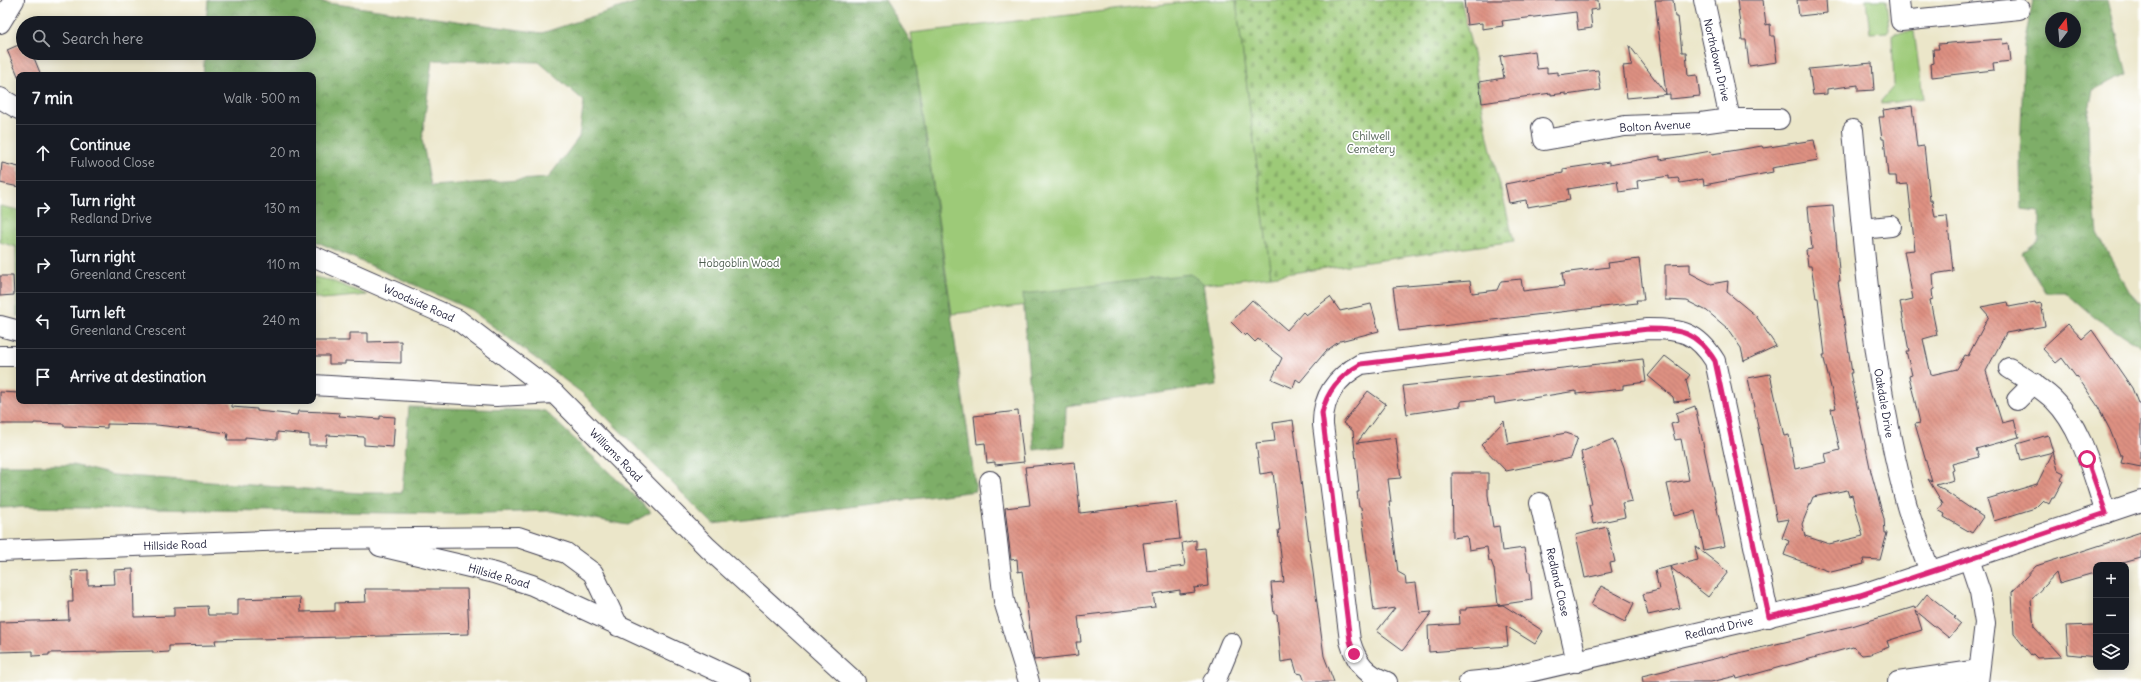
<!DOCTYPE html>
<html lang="en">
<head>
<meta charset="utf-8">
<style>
  body { margin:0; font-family:Delius,sans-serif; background:#20242c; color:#f1f3f6 }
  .controls { position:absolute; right:12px; bottom:12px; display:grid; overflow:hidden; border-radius:8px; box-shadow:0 2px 10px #0003 }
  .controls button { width:36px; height:36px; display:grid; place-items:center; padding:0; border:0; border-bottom:1px solid #363941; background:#171b24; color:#f1f3f6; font:20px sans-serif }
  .compass { position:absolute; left:2045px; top:12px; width:36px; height:36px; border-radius:50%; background:#171b24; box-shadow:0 2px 10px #0003; rotate:16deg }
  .stop { position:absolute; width:12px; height:12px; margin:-9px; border:3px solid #db2777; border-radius:50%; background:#fff }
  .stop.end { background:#db2777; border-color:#fff; box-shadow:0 1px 4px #0008 }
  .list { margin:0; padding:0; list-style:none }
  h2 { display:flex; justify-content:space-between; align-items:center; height:52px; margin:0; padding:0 16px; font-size:17px }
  h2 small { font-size:13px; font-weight:400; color:#9ea1a6 }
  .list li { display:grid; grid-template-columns:26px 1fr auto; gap:12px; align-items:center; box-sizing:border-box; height:56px; padding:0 16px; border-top:1px solid #363941 }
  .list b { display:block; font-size:15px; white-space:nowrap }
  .list p { margin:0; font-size:13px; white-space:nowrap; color:#9ea1a6 }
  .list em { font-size:13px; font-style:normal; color:#9ea1a6 }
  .icon { flex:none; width:22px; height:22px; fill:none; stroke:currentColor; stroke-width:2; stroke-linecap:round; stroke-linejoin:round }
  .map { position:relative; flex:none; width:2141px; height:682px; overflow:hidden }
  .search { position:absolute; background:#171b24; box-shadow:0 2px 10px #0003; left:16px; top:16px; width:300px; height:44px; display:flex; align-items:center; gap:10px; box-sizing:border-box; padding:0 14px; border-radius:22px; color:#9ea1a6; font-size:15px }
  .panel { position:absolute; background:#171b24; box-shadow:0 2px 10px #0003; left:16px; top:72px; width:300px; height:332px; border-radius:8px }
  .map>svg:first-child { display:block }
  .grass { fill:#9dca78; stroke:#60765a }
  .forest { fill:url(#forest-crowns); stroke:#506852; fill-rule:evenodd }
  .cemetery { fill:url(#cemetery-stones); stroke:#60765a }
  .park { fill:url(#park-crowns); stroke:#60765a }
  .building { fill:url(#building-back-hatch); fill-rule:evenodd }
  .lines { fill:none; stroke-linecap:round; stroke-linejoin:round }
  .minor-casing { stroke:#403f50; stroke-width:22 }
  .minor { stroke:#fff; stroke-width:20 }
  .route { stroke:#db2777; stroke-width:5 }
  .labels { text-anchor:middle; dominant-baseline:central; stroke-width:3.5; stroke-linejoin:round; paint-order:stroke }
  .street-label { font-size:11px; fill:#22223b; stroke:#fff }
  .park-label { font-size:11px; fill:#4d5d50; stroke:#fff }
</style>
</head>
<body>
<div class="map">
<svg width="2141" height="682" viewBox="0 0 2141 682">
  <defs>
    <pattern id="forest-crowns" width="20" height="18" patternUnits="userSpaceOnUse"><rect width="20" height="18" fill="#7eae68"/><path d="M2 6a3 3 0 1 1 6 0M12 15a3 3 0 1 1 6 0" fill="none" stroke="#678d57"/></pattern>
    <pattern id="cemetery-stones" width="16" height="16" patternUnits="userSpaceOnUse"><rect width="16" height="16" fill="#9dca78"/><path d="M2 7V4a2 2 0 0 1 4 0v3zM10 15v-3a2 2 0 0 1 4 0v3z" fill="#87ad69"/></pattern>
    <pattern id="park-crowns" width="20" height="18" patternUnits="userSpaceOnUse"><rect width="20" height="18" fill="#9dca78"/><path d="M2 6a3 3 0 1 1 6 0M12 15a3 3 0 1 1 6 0" fill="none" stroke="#87ad69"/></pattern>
    <pattern id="building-back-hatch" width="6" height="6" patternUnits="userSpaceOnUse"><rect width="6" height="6" fill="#de9182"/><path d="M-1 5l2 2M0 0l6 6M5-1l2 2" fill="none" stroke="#b4766c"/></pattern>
  </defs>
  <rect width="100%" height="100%" fill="#fff"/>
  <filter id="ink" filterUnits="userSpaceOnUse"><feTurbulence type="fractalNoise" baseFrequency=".025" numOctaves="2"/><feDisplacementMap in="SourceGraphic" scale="8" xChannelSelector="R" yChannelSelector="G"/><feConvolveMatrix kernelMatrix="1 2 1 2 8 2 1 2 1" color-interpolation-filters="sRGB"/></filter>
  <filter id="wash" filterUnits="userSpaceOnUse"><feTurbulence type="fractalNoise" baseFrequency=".012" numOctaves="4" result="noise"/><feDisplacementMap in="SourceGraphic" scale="16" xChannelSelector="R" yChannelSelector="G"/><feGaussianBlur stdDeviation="0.9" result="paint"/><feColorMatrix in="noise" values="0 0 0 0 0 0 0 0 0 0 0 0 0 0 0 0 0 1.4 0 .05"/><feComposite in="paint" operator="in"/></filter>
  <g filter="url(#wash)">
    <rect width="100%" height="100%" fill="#ebe6c9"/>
    <!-- grass -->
    <g class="grass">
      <path d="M1202,0H1236L1271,276L952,314L911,33Z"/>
      <path d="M1866,0H1886L1889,29L1887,32L1870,33Z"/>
      <path d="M1914,31L1923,98L1881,104V101L1894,86L1892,36L1894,33Z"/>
    </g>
    <!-- forest -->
    <g class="forest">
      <path d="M208,0H307L542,33L643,0H885L913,45L976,491L713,524L582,393L471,310L313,240V75H203L205,53H309V23H206ZM432,60L539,62L584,101L579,137L548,178L431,186L422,139Z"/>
      <path d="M2033,0H2108L2127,74L2093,90L2088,115L2089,155L2097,233L2129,291L2141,304V347L2094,317L2065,292H2045L2022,253L2039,240V211L2021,209L2020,155L2024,45ZM2051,18H2075V42H2051Z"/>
      <path d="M1190,274L1203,283L1217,385L1066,406L1065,446L1034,450L1023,294Z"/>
      <path d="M409,407L545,411L651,512L628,525L551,511L454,514L23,507L0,508V465H73L113,475L361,493H402Z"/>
    </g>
    <!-- cemetery -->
    <path class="cemetery" d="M1236,0H1461L1472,49L1488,138L1514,241L1271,276Z"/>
    <!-- park -->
    <g class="park">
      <path d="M0,206L19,210V317L17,316L16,247L0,242Z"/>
      <path d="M313,277L329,280L367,295L323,299L313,297Z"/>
    </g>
    <g id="blocks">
      <!-- building -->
      <g class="building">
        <path d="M1464,0H1598L1599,9L1590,10L1592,28L1578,30L1576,12L1502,21L1503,26L1482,29V23L1467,25Z"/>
        <path d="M1655,0H1673L1675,17H1678L1682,52H1686L1688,76L1697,75L1700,96L1670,99V94L1627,98L1623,66L1632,65L1629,45L1666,94Z"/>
        <path d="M1737,0H1763L1766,25L1770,24L1771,36H1774L1777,62L1749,66L1746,40H1742Z"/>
        <path d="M1797,0H1826L1827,13L1799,16Z"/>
        <path d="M2002,39L2003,44L2009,43L2011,61L1993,63L1994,70L1932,77L1931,64L1934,63L1933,49H1939L1938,44Z"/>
        <path d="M23,43V53H32L41,75H19V78L7,50Z"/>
        <path d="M1535,51L1537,69L1547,68V73L1558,72V75L1598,70L1601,90L1566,95V93L1551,95V93L1482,103L1479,82L1504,78L1500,56Z"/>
        <path d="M1872,63L1874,90L1858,91V85L1827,89V94L1813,95L1809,69Z"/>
        <path d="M1912,106L1917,147L1924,146L1930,200H1932L1935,217L1947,216L1953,271L1933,274L1934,289L1932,290L1933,299L1930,300L1937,335L1923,339L1931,375L1957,369L1965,355L1968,356L1989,316L1981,307L2008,302L2009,307L2035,302L2036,304L2041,303L2045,326L2006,333L1986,371L2002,423L2014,420L2019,437L1976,449L1979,457L1952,464L1954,470L1952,471L1954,480L1936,485L1983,517L1972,533L1944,517L1945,514L1938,510L1943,504L1928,479L1932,482L1915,424L1920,423L1909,376L1912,375L1906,351H1909L1900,302L1913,299L1904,251L1915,250L1908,184L1897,185L1896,176H1888L1884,139H1882L1879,117H1884L1883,110Z"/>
        <path d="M1814,140L1818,160L1772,168L1773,172L1704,185L1703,179L1680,183L1678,178L1669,179V176L1637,181L1638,189L1619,192L1617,181L1568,189L1570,200L1527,207L1526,200L1509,203L1505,184L1563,173V169L1609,162V165L1660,156V160L1711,151L1712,154L1762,146L1763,148Z"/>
        <path d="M2,163L19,167V187L0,183Z"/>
        <path d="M1833,205L1840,281H1838L1852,373H1850L1871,472L1884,519L1885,533H1887L1880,560L1863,559L1864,564L1831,572L1784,555L1789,541L1782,538L1789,519L1777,521L1748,378L1770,374L1784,436L1789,435L1795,469L1827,462L1825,454L1840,450L1831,409L1836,408L1823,355H1825L1818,298H1816L1811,266H1808L1806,250L1812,249L1808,207ZM1847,490L1849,496L1852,495L1863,536L1829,544L1805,536L1802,524L1813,497Z"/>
        <path d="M1639,259L1644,300H1636L1637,303L1399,331L1393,287L1470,281L1472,293L1497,290L1501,281L1521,279L1523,291L1564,286L1562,273L1609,267L1608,263Z"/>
        <path d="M1690,264V273L1711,284L1728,281L1727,292L1756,316L1776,346L1744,361L1741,348L1727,328L1707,311L1687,301L1665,300V265Z"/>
        <path d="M0,276H13L14,295L0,296Z"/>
        <path d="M1330,297L1340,311L1371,304L1379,331L1340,341L1326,351L1300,382L1296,379L1293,388L1272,379L1282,358L1258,339L1255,342L1247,334L1245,336L1231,322L1252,300L1287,330L1303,312L1306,315Z"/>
        <path d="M2068,324L2082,339L2092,330L2132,388L2138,403H2141V467L2121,463L2123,455H2120L2110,430L2097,405L2077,376L2076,377L2062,358L2056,363L2042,348Z"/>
        <path d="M349,333H368V342L401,341V363L345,361V364H329V356H313V341H349Z"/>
        <path d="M1665,356L1690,375L1686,380L1691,400L1674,402L1673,397L1648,376Z"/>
        <path d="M1643,359L1646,382L1623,385V389L1576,394V391L1495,404L1494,398L1461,401V406L1407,414L1403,386Z"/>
        <path d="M1368,391L1386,404L1357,443L1396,438L1401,478L1388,479L1391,502H1389L1398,572L1405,576L1406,584L1416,583L1420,613L1432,612L1403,650L1377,631L1395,608L1374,611L1361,507H1359L1357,492H1359L1353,431L1343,423Z"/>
        <path d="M0,392L19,393V401H223L232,402V407L257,409V411L297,415L298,411L325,412L340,413L339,416L380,419V416L395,417L393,447L364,445V437L327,435L326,445H309V435L277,432V440L245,437V440H227L228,433L157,425L107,424V428L64,426V424L34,423V424H0Z"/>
        <path d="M1695,406L1725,546L1704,550L1695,511L1674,516L1667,484L1689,480L1681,439L1675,440L1671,424L1678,422L1676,413Z"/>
        <path d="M1018,411L1024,462L995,465V462L987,463L985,443L977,444L974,416Z"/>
        <path d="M1293,420L1324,656L1334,682H1305L1302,674L1297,673L1293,660L1281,662L1277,614H1274L1271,583L1284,582L1278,530H1280L1273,472L1260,474L1256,443L1275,441L1273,423Z"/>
        <path d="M1504,421L1508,444L1566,433L1578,437L1571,458L1506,471L1481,445Z"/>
        <path d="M2048,435L2053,452L2021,460L2017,444Z"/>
        <path d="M1613,439L1624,468L1632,501L1622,503L1625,517L1593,524L1589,505H1592L1581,452Z"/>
        <path d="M2053,452L2058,470L2064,473L2061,480L2063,481L2054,498H2052L2049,504L2043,500L2035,508L1994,521L1987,499L2037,484Z"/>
        <path d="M1075,462L1080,513L1176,502L1180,539L1143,543L1147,571L1185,566L1182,543L1196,540V549L1205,548L1208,586L1194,588L1195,592L1180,594V590L1153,594L1155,607L1078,616L1081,642H1076L1078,655L1034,660L1022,571L1018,572L1017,559L1011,560L1005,508L1030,505L1025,467Z"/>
        <path d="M1452,473H1488V495L1493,527L1499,526L1502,551L1524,548L1528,572H1530L1532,600L1498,605L1494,569L1491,561H1489L1487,547L1469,550L1467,536L1453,538Z"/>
        <path d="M1607,527L1615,562L1610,563L1612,572L1585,578L1576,535Z"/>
        <path d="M2141,532V558L2116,565H2096V572L2094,573L2059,583L2056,573L2031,600L2034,627L2062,657L2037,658L2033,654L2031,655L2014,634L2012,592L2036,566Z"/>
        <path d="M1695,546L1728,572L1708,597L1670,567L1680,608L1648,615L1643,594L1659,590L1655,570L1698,560Z"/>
        <path d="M133,569L134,617L174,616V607L207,606L208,615H238V599L300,597L301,612L335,611V603L366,602L365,589H467L469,634L215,640L216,645L169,646V652L153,653V651L49,653V655L33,656V651L0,652V622L69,620L68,602H73L72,571L88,570V585L115,584L114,570Z"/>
        <path d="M1601,586L1634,603L1625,622L1591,605Z"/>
        <path d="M1927,594L1956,617L1954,618L1961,624L1949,638L1916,611L1922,630L1887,641L1889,647L1871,654L1862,655L1853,647L1737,679L1736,676L1711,682H1643L1642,676L1852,626L1914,607L1915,609Z"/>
        <path d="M1503,605L1543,631L1535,644L1506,626L1508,646L1429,652L1428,626L1460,624L1459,610H1466V608Z"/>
        <path d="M2096,625V657L2068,654L2066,626Z"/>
      </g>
    </g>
  </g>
  <g filter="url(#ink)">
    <use href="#blocks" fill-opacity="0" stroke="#403f50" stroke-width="1"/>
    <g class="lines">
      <!-- minor casing -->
      <g class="minor-casing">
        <g id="minor">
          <path d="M1704,0L1730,119"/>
          <path d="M1899,0L1901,21L2019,9"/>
          <path d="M0,23L14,0"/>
          <path d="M0,98L19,109"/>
          <path d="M1542,128L1544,140L1625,126L1701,123L1730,119H1779"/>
          <path d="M1853,130C1864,253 1873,375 1904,495C1910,521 1921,546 1930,572"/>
          <path d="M1862,229L1891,226"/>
          <path d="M313,256L458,320L554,393"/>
          <path d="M0,326L19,331"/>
          <path d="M0,356H19"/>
          <path d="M2009,368C2025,378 2040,387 2054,400C2083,429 2093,476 2106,513"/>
          <path d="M313,385L496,396L554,393L708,548L855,682"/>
          <path d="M2017,400L2034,383"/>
          <path d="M990,481L1004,601L1029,682"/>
          <path d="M1540,503L1577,662"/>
          <path d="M380,546L495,573L532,585L741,682"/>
          <path d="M0,551L318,539L518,537L566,553L593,573L618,626"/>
          <path d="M1969,559L1980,592L1985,623L1978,682"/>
          <path d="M1213,682L1217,677L1231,643"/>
          <path d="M1387,682C1366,675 1356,662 1350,641L1323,425C1322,396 1337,377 1361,364L1648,329C1681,329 1697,332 1715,361L1769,617"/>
          <path d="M1469,682L1499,679L1860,595L2141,501"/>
          <path d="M1898,682L1979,670"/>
        </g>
      </g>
      <!-- minor -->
      <use href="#minor" class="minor"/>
    </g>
  </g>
  <g class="lines" filter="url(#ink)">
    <!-- route -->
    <path class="route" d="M1354,654L1350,641L1322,413C1327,390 1341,375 1361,364L1648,329C1681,329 1697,332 1715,361L1769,617L1860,595L2106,513L2087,459"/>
  </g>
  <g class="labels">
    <!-- street labels -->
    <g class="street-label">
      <text transform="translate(1717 60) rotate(77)">Northdown Drive</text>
      <text transform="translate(1655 126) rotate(-3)">Bolton Avenue</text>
      <text transform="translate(419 303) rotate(24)">Woodside Road</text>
      <text transform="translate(1884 403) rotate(80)">Oakdale Drive</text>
      <text transform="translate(616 455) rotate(45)">Williams Road</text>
      <text transform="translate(175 545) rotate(-2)">Hillside Road</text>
      <text transform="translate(499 576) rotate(16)">Hillside Road</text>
      <text transform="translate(1558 582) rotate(77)">Redland Close</text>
      <text transform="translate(1719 628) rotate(-13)">Redland Drive</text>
    </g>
    <!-- park labels -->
    <g class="park-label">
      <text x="1371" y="136">Chilwell<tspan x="1371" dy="13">Cemetery</tspan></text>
      <text x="739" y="263">Hobgoblin Wood</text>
    </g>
  </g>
</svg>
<div class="controls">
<button>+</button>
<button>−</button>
<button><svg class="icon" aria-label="layers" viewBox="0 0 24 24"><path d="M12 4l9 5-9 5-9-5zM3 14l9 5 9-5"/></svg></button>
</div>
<svg class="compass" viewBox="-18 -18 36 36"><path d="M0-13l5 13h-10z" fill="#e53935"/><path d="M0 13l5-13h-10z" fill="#9ea1a6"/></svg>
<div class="stop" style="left:2087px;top:459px"></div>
<div class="stop end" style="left:1354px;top:654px"></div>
<div class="search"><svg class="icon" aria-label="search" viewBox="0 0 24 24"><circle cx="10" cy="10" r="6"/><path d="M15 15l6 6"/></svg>Search here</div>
<section class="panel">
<h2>7 min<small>Walk · 500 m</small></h2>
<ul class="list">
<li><svg class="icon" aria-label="ahead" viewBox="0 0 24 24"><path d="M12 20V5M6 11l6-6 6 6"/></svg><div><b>Continue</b><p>Fulwood Close</p></div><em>20 m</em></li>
<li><svg class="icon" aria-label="right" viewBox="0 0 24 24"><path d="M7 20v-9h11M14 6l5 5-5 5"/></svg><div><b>Turn right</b><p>Redland Drive</p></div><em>130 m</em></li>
<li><svg class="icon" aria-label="right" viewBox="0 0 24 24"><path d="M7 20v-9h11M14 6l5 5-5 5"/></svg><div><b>Turn right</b><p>Greenland Crescent</p></div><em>110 m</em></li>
<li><svg class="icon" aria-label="left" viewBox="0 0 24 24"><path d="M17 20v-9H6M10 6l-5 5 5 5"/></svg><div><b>Turn left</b><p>Greenland Crescent</p></div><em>240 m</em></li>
<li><svg class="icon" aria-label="arrive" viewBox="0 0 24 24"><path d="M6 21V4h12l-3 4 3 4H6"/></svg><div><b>Arrive at destination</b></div></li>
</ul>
</section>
</div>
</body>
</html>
